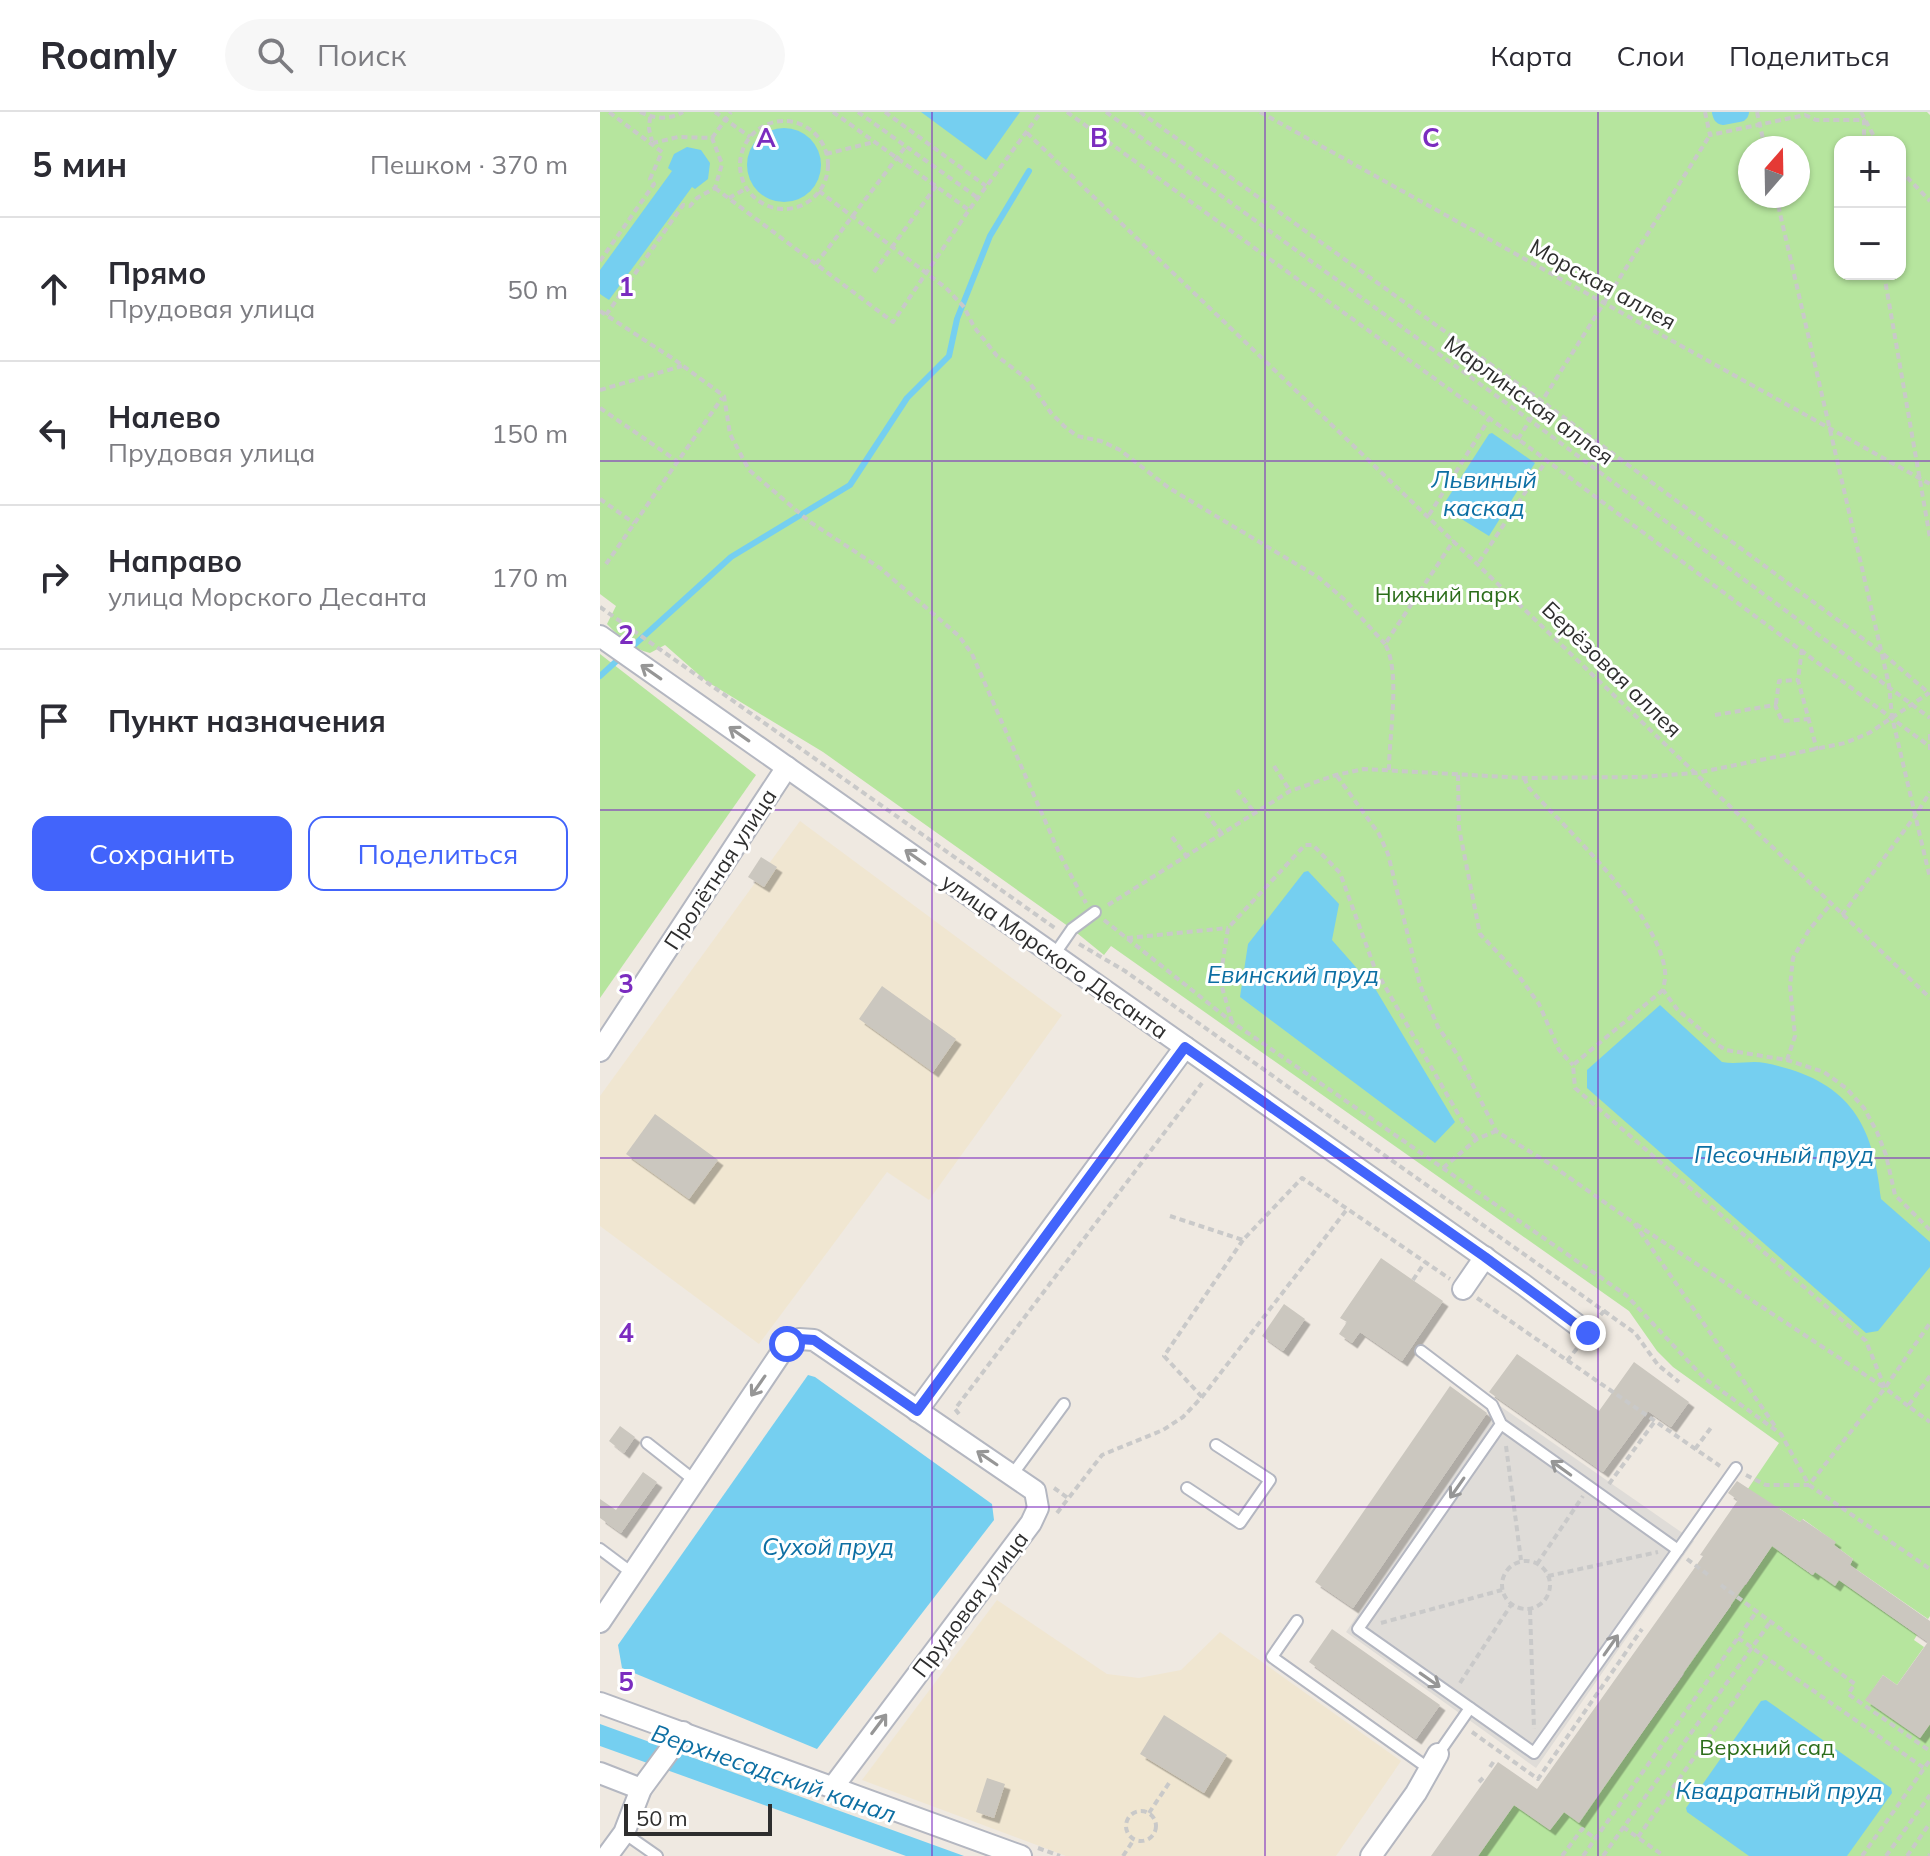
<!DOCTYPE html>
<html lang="ru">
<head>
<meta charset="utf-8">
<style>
  body { margin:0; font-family:Mulish,sans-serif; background:#f7f7f7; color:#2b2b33 }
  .controls { position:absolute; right:24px; top:24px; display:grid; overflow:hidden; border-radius:16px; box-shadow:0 2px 6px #0004 }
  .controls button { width:72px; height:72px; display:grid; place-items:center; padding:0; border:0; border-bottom:2px solid #e1e1e2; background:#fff; color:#2b2b33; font:40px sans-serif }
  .compass { position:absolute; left:1138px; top:24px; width:72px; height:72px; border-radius:50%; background:#fff; box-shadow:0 2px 6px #0004; rotate:20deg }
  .scale { position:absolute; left:24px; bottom:20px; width:148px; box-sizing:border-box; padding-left:8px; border:4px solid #2e2e2e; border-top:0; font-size:22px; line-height:28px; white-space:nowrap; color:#2e2e2e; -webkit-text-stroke:6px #fff; paint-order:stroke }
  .stop { position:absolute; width:24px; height:24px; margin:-18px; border:6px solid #4264fb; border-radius:50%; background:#fff }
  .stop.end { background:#4264fb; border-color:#fff; box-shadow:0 2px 8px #0008 }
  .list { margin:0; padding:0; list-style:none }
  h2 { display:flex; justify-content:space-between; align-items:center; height:104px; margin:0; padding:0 32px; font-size:34px }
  h2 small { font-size:26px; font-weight:400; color:#7c7c81 }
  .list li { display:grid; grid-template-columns:52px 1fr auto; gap:24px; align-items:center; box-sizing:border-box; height:144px; padding:0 32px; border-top:2px solid #e1e1e2 }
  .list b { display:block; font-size:30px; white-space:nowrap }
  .list p { margin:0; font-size:26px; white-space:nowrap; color:#7c7c81 }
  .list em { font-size:26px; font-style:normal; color:#7c7c81 }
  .actions { display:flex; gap:16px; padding:24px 32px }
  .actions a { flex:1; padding:18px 0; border:2px solid #4264fb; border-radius:16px; text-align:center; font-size:28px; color:#4264fb }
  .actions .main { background:#4264fb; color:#fff }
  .icon { flex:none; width:44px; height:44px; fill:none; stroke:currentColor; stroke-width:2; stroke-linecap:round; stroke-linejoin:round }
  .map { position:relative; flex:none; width:1330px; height:1744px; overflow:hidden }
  header { display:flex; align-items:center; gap:48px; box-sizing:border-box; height:112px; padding:0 40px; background:#fff; border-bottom:2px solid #e1e1e2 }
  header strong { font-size:38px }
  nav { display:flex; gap:44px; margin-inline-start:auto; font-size:28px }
  .search { width:560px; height:72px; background:#f7f7f7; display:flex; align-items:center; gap:20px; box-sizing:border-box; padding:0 28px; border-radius:44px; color:#7c7c81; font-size:30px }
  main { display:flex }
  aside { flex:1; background:#fff }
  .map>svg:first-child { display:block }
  .education { fill:#f0e6d1 }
  .green { fill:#b6e59e; fill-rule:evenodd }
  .plaza { fill:#dfdcd8 }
  .water { fill:#75cff0 }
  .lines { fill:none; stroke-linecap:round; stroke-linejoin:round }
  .stream { stroke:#75cff0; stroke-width:6 }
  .canal { stroke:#75cff0; stroke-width:20 }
  .building { fill:#cbc7bf; filter:url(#shadow) }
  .service-casing { stroke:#b4b7c1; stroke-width:14 }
  .minor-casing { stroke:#b4b7c1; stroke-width:24 }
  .path { stroke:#c9c9c9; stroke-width:4; stroke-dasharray:6 4; stroke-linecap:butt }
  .service { stroke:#fff; stroke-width:10 }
  .minor { stroke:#fff; stroke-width:20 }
  .oneway { stroke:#969696 }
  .route { stroke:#4264fb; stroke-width:10 }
  .grid { fill:none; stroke:#7b2cbf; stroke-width:2; stroke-opacity:0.55 }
  .labels { text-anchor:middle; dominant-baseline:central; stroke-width:6; stroke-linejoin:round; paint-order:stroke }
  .street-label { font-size:22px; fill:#2e2e2e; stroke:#fff }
  .park-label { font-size:22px; fill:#2c6e1b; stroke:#fff }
  .water-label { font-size:24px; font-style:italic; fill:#0d6fa3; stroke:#fff }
  .grid-label { font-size:26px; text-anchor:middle; font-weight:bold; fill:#7b2cbf; stroke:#fff; stroke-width:6; stroke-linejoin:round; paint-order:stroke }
</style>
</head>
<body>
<header>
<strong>Roamly</strong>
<div class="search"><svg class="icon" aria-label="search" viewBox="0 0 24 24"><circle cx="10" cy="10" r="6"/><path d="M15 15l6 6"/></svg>Поиск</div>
<nav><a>Карта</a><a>Слои</a><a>Поделиться</a></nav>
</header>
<main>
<aside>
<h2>5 мин<small>Пешком · 370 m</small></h2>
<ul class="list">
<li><svg class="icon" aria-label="ahead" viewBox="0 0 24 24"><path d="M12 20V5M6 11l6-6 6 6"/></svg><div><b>Прямо</b><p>Прудовая улица</p></div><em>50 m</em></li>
<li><svg class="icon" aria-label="left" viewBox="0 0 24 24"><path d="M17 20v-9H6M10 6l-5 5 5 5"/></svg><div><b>Налево</b><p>Прудовая улица</p></div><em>150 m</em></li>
<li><svg class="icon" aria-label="right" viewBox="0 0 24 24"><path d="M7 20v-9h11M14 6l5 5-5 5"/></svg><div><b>Направо</b><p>улица Морского Десанта</p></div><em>170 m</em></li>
<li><svg class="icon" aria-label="arrive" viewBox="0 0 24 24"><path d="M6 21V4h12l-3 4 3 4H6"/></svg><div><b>Пункт назначения</b></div></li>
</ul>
<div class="actions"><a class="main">Сохранить</a><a>Поделиться</a></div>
</aside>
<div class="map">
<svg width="1330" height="1744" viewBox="0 0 1330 1744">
  <defs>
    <filter id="shadow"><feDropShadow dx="5.5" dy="5.5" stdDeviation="0" flood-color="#0004"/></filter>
  </defs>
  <rect width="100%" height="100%" fill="#efe9e1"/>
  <!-- education -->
  <g class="education">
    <path d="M200,709L462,903L329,1088L287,1060L159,1232L0,1114V984Z"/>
    <path d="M397,1488L507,1562L539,1566L581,1558L620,1520L801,1649L736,1744H466L262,1668Z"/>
  </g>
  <!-- green -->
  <g class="green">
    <path d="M0,0H1327L1330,3V1504L1328,1507L1250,1453L1253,1447L1234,1433L1235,1430L1203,1407L1200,1410L1180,1397L1166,1417L1135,1396L1179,1331L1073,1255L1057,1239L1029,1199L511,834L504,843L472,817L223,640L106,569L65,533L50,541C31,536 20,526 7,512L16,494L0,482ZM1240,30H1300V162H1240ZM1150,36H1198V84H1150Z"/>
    <path d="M0,542L156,663L0,886Z"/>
    <path d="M1174,1431L1180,1440L1212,1463L1215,1460L1239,1468L1317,1523L1314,1528L1324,1535L1297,1573L1283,1563L1266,1588L1320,1626L1330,1612V1744H878L914,1693L950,1718L964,1700L979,1710L1084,1562L1068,1549L1097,1541L1131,1494L1129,1462L1146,1473Z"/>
  </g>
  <!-- plaza -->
  <path class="plaza" d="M900,1294L1094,1429L936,1656L746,1520Z"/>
  <!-- water -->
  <g class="water">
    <path d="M321,0H420L386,48Z"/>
    <circle cx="184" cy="53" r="37"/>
    <path d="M87,35L101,38L110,51L108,67L95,77L92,75L9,188L0,182V158L72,59L68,56L74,42Z"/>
    <path d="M892,321L935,351L889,424L842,395L889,322Z"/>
    <path d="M708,759L739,792L732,828L776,878L855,1010L835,1031L640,885L648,832L704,760Z"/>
    <path d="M1060,893L1122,950C1137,953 1151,948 1165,951C1246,967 1273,1007 1281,1087L1330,1130V1155L1278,1219L1266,1221L987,976V958Z"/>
    <path d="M208,1263L215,1265L392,1392L394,1408L217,1637L22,1556L18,1533Z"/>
    <path d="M1166,1588L1291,1676L1292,1681L1247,1744H1149L1087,1700L1086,1696L1161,1589Z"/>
    <path d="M0,1612L364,1744H306L0,1634Z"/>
  </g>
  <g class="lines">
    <!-- stream -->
    <path class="stream" d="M0,564L131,445L250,373L307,286L349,244L357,207L390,124L429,59"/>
    <!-- canal -->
    <path class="canal" d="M1122,0L1123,3L1139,0"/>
  </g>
  <!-- building -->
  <g class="building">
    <path d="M161,745L177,755L164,775L148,765Z"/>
    <path d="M282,874L356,927L333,960L259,907Z"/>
    <path d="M55,1002L118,1048L89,1087L26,1042Z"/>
    <path d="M781,1146L843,1189L802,1249L760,1220L752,1231L739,1222L747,1210L740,1206Z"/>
    <path d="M684,1192L705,1207L683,1239L662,1224Z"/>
    <path d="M917,1242L999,1299L1034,1250L1089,1290L1071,1315L1048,1299L1003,1360L889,1280Z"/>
    <path d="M850,1274L887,1301L753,1496L715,1470Z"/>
    <path d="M20,1314L35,1325L24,1341L9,1329Z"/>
    <path d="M43,1360L57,1370L21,1421L0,1406V1387L16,1398Z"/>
    <path d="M1137,1369L1200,1410L1202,1407L1236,1430L1234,1433L1253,1447L1250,1453L1330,1509V1612L1320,1626L1265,1588L1283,1563L1297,1573L1328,1530L1239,1468L1235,1474L1215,1460L1213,1463L1172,1434L979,1711L964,1700L950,1718L914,1693L878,1744H831L898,1650L937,1677L1103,1444L1100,1443L1138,1388L1128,1381Z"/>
    <path d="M732,1517L840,1593L816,1627L709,1550Z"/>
    <path d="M564,1603L627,1643L604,1681L540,1642Z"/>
    <path d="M387,1666L405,1672L394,1706L376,1700Z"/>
  </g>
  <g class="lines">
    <!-- service casing -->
    <g class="service-casing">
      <g id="service">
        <path d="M454,843L472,817L495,800"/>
        <path d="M821,1239L892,1293L901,1312L1078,1438L934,1641L758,1517L901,1312"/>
        <path d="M47,1331L94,1368"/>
        <path d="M412,1363L464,1292"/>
        <path d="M587,1376L640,1411L670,1368L616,1333"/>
        <path d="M0,1437L32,1461"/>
        <path d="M1078,1438L1136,1356"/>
        <path d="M697,1509L672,1545L828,1656"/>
        <path d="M838,1642L870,1596"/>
        <path d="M24,1721L57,1744"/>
      </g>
    </g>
    <!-- minor casing -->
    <g class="minor-casing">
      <g id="minor">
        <path d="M0,524L924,1173L988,1221"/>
        <path d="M0,939L187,655"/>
        <path d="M863,1177L885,1145"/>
        <path d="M317,1299L585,935"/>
        <path d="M0,1510L187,1232L199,1227L214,1228L435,1379L438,1396L431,1411L233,1675"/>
        <path d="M0,1591L421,1744"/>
        <path d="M0,1661L41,1677"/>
        <path d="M7,1744L24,1721L41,1677L83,1620"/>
        <path d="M771,1744L816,1681L838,1642"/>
      </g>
    </g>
    <!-- path -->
    <g class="path">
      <path d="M40,0C55,7 69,8 83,0"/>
      <path d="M115,0L150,25"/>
      <path d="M233,0L369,98"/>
      <path d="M258,0L378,86"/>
      <path d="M285,0L386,74"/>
      <path d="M467,0L918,327L1329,634"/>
      <path d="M506,0L931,309L1330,606"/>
      <path d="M540,0L943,290L1281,540L1330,582"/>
      <path d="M660,0L1330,372"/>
      <path d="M1105,0L1110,23L1205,3L1216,8H1264V30"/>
      <path d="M1157,0L1165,36"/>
      <path d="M1261,0L1277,30"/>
      <path d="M50,5L49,17L52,29"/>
      <circle cx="184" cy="53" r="44"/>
      <path d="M427,21L1330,886"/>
      <path d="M112,26L131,0"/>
      <path d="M226,42L274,30"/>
      <path d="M1300,58L1330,89"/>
      <path d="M115,76L293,210L369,98L441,0"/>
      <path d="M219,79L346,176L364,195L374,215L397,244L427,267L451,301L464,314L477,324L501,329L520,338L569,376L718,465L746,489L785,532"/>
      <path d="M1176,84L1289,573L1292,605L1330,766"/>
      <path d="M129,86L147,76"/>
      <path d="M0,149L54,72L50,67L62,40L9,0"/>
      <path d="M216,152L306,34"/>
      <path d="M274,160L336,74"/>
      <path d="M1284,162L1330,426"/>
      <path d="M0,199L75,248L124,284L130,322L149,358L210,410L280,456L359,524L372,542L461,745L486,791"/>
      <path d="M6,203L83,93L90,94L97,86L115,76L122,52L112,26L78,25L53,31"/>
      <path d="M0,278L82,254"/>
      <path d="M0,296L77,349"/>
      <path d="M918,327L1110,23"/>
      <path d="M0,387L34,411"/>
      <path d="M829,403L889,307"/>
      <path d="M879,450L946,349"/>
      <path d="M6,452L122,286"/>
      <path d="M0,495L455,816"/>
      <path d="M1202,537L1198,568L1217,638"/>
      <path d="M1176,592L1179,569L1198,568"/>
      <path d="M1115,603L1175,593L1182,609L1209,607"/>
      <path d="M1330,622V640"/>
      <path d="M674,654L690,679"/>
      <path d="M789,658C789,623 801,560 785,532L854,428"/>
      <path d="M858,663L859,716L880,822L916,860L939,892L959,938L973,953"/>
      <path d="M737,664L779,722L788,742L820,873L838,915L859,945L896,1019L947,1050L1034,1111L1177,1317"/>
      <path d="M924,666L929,676C968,719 1058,801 1065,859C1066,865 1064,872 1063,878L1077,897L1118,933L1126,938L1187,948L1224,960L1246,976L1264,996L1277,1020L1286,1043L1295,1083L1330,1118"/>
      <path d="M637,678L654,700"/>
      <path d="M606,701L622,722"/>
      <path d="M572,725L588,746"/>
      <path d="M508,793L690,679L736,663L764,657L924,666L1040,665L1096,661L1245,631L1269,621L1329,581"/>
      <path d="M1242,803L1315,704L1330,680"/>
      <path d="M504,808L632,910L1026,1183L1104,1266L1181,1322L1209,1373L1330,1457"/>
      <path d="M527,826L628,816"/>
      <path d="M479,832L525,859L1004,1199L999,1205"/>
      <path d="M1063,878L973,953L975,976L1266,1229L1285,1276L1308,1294"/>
      <path d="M632,910L620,868L628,816L705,733H713L740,761L775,857L865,1014L877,1027"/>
      <path d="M1187,948L1195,924L1190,874L1193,846L1209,818L1230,793"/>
      <path d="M843,1056L877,1027L896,1019"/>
      <path d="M570,1104L643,1128L702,1066L850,1167"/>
      <path d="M1036,1112L1285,1276"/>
      <path d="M813,1168L825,1150"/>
      <path d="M877,1186L1120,1354"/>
      <path d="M1004,1199L1035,1221L1058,1253L1079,1270"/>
      <path d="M967,1249L978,1235"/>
      <path d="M1330,1264L1308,1294L1330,1310"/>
      <path d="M602,1285L564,1244L643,1128"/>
      <path d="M359,1302L355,1297L602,971"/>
      <path d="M906,1334L921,1448"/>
      <path d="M1095,1337L1113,1313"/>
      <path d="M1146,1363L1166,1373H1209L1285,1276L1330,1211"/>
      <path d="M1009,1372L1055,1309"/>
      <path d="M454,1376L468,1386"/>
      <path d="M457,1401L502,1343L563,1318L583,1305L602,1285L748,1096"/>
      <path d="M1087,1447L1111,1465"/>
      <circle cx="926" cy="1473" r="24"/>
      <path d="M937,1452L983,1384"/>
      <path d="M948,1464L1058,1440"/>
      <path d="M1121,1473L1255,1572L1248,1582L1330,1639"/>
      <path d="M930,1497L934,1617"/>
      <path d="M781,1511L902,1478"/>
      <path d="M1138,1526L1324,1656"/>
      <path d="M860,1571L911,1493"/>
      <path d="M872,1620L938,1667L1042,1517"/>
      <path d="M890,1655L894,1649"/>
      <path d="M879,1670L883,1666"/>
      <circle cx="541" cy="1714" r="15"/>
      <path d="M549,1701L571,1668"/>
      <path d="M1023,1715L1064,1744"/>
      <path d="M1038,1725L1165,1545"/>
      <path d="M438,1736L460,1744"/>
      <path d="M523,1744L533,1729"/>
      <path d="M962,1744L982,1717L996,1727"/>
      <path d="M983,1744L1157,1499"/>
      <path d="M1003,1744L1171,1509"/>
      <path d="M1262,1744L1330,1648"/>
      <path d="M1286,1744L1330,1683"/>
      <path d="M1307,1744L1330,1711"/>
      <path d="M1329,1744L1330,1742"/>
    </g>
    <!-- service -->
    <use href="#service" class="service"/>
    <!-- minor -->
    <use href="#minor" class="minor"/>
  </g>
  <!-- one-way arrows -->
  <defs><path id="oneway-shaft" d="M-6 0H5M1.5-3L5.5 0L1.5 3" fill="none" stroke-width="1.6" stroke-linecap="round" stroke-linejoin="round" transform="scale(2)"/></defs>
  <g class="oneway">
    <use href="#oneway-shaft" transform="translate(51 560) rotate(-145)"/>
    <use href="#oneway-shaft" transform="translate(139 622) rotate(-145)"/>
    <use href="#oneway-shaft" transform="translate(315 745) rotate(-145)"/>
    <use href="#oneway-shaft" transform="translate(158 1274) rotate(125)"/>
    <use href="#oneway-shaft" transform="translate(387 1346) rotate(-146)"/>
    <use href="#oneway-shaft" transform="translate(961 1356) rotate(-144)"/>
    <use href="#oneway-shaft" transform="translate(857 1376) rotate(125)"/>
    <use href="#oneway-shaft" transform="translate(1011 1533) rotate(-55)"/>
    <use href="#oneway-shaft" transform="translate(830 1568) rotate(35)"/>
    <use href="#oneway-shaft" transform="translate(279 1612) rotate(-53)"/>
  </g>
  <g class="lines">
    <!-- route -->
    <path class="route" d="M187,1232L199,1227L214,1228L317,1299L585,935L885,1145L988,1221"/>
  </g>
  <!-- grid -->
  <path class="grid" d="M332,0V1744M665,0V1744M998,0V1744M0,349H1330M0,698H1330M0,1046H1330M0,1395H1330"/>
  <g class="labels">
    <!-- street labels -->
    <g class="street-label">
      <text transform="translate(1003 172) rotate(29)">Морская аллея</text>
      <text transform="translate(929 288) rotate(36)">Марлинская аллея</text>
      <text transform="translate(1012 557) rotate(44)">Берёзовая аллея</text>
      <text transform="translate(120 757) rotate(-57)">Пролётная улица</text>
      <text transform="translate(455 844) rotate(35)">улица Морского Десанта</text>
      <text transform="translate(370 1492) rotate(-53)">Прудовая улица</text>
    </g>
    <!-- park labels -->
    <g class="park-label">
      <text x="847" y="482">Нижний парк</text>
      <text x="1167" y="1635">Верхний сад</text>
    </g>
    <!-- water labels -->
    <g class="water-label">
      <text x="884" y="367">Львиный<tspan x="884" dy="28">каскад</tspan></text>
      <text x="693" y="862">Евинский пруд</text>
      <text x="1184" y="1042">Песочный пруд</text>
      <text x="228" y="1434">Сухой пруд</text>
      <text transform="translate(174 1661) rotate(19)">Верхнесадский канал</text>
      <text x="1179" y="1678">Квадратный пруд</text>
    </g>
  </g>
  <g class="grid-label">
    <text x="166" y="35">A</text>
    <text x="499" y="35">B</text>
    <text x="831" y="35">C</text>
    <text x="26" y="184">1</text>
    <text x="26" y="532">2</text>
    <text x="26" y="881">3</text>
    <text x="26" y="1230">4</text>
    <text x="26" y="1579">5</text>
  </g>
</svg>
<div class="controls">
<button>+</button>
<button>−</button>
</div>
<svg class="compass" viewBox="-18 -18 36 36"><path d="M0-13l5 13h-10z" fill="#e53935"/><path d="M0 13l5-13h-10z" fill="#7c7c81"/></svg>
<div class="scale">50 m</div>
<div class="stop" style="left:187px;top:1232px"></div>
<div class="stop end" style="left:988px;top:1221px"></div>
</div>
</main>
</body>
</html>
